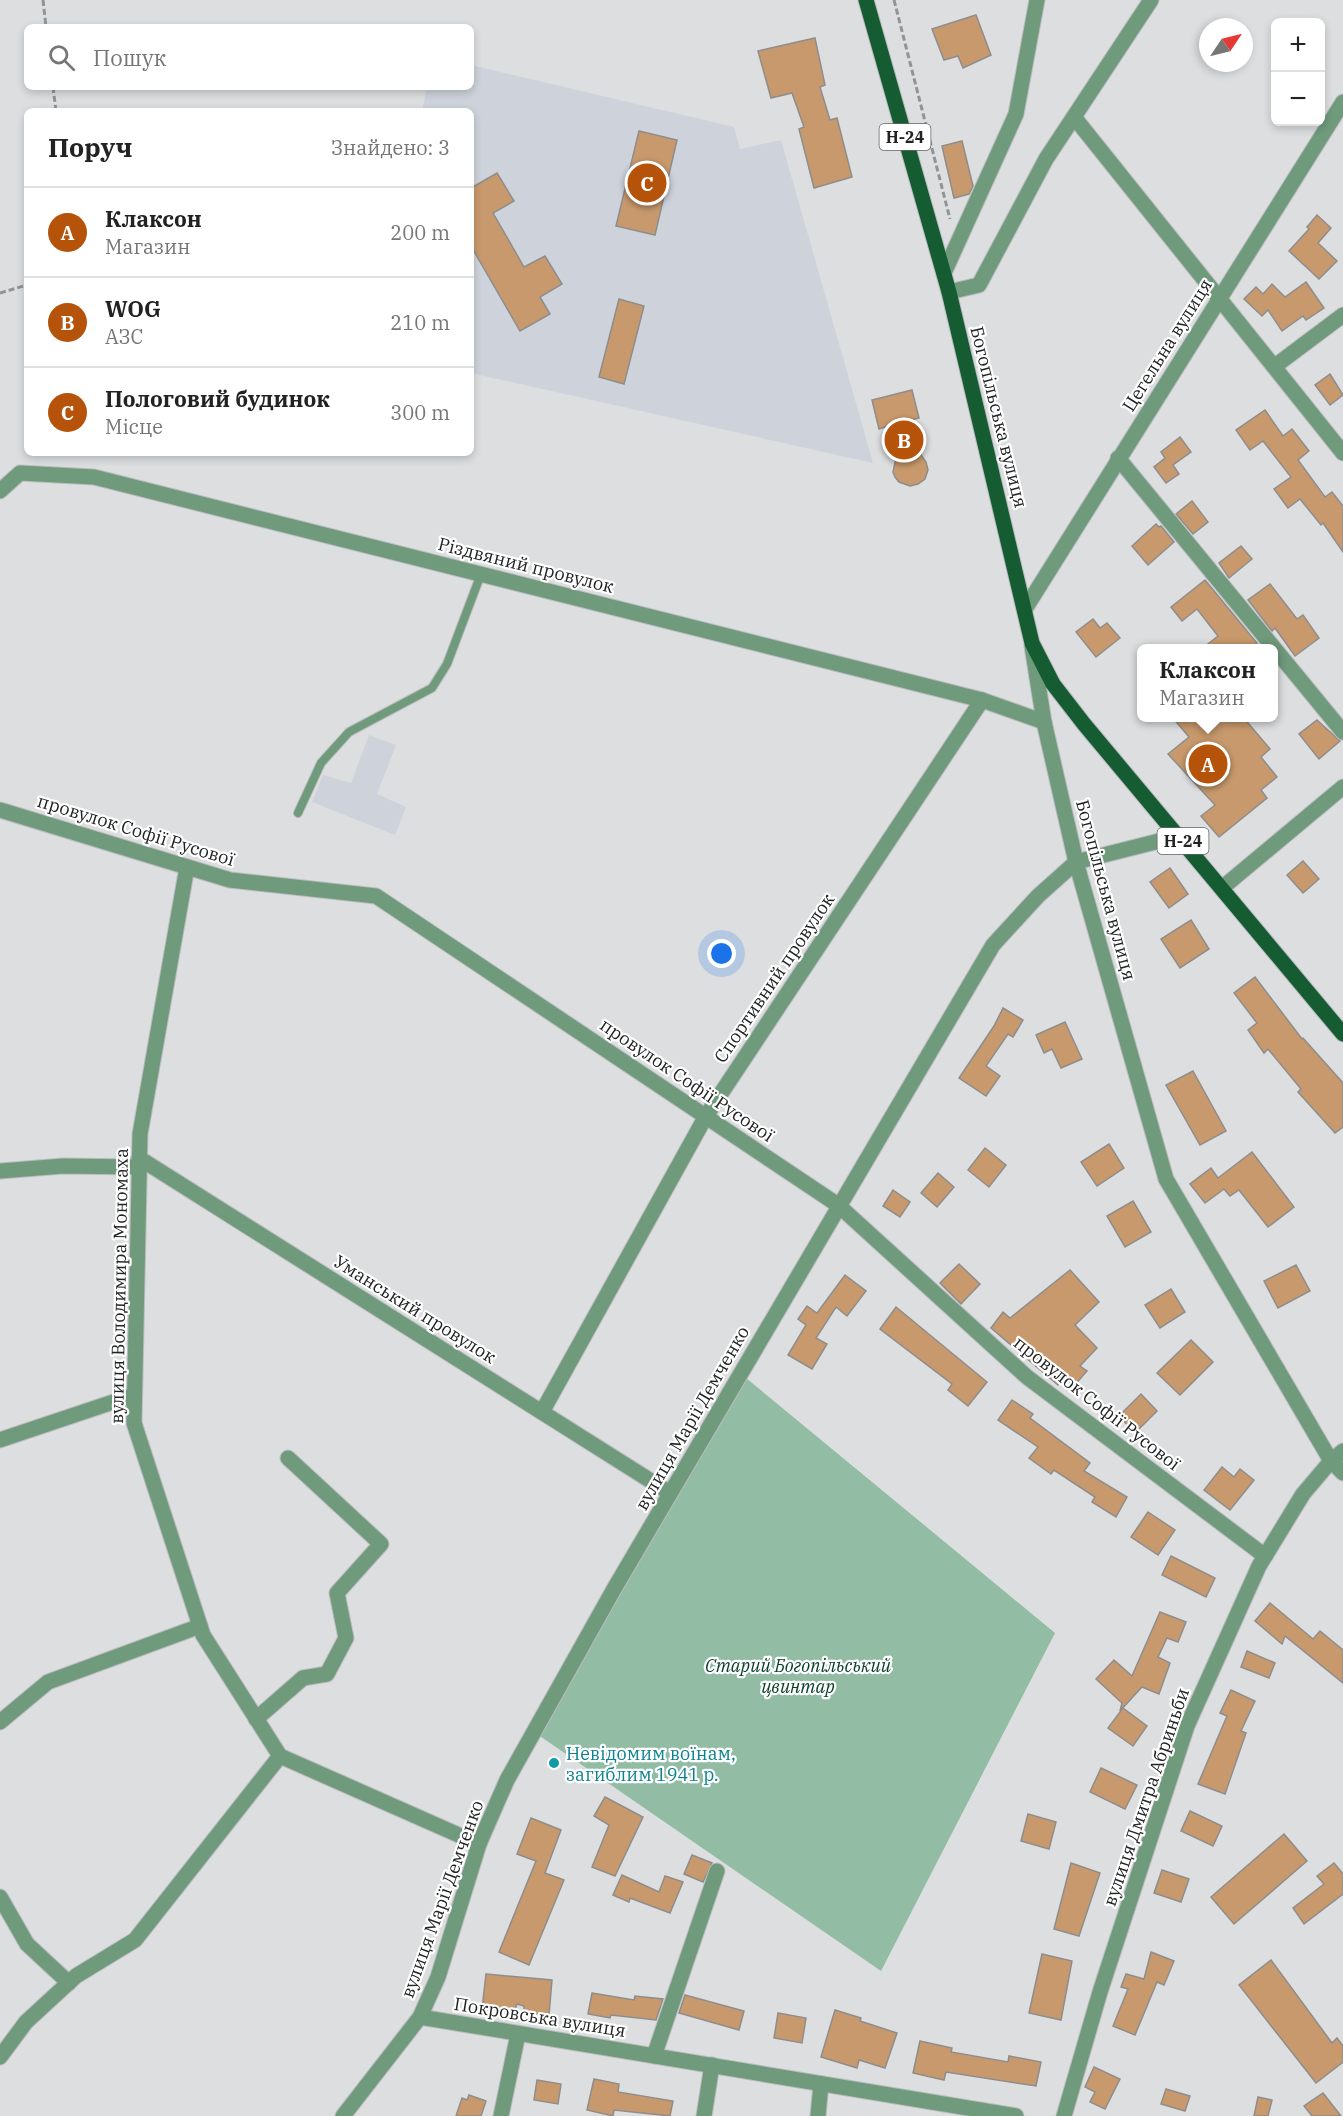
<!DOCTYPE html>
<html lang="uk">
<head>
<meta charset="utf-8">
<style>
  body { margin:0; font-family:"IBM Plex Serif",serif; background:#f2f2f2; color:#222 }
  .controls { position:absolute; right:18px; top:18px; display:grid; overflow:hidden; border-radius:9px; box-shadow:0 3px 9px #0003 }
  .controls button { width:54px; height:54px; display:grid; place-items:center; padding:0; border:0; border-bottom:2px solid #e0e0e0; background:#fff; color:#222; font:30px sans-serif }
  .compass { position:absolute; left:1199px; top:18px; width:54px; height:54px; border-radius:50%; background:#fff; box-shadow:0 3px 9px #0003; rotate:55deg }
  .you { position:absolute; left:722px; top:954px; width:21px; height:21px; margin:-15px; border:4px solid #fff; border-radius:50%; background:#1a73e8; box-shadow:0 0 0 9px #1a73e833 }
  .badge { display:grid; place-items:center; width:39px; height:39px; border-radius:50%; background:#b45309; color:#fff; font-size:20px; font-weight:700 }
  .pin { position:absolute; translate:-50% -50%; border:3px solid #fff; box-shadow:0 2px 6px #0006 }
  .popup { position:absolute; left:1137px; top:644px; width:141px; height:78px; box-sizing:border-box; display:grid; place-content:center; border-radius:9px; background:#fff; filter:drop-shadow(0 2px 4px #0005); font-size:20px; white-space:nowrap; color:#767676 }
  .popup b { font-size:22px; color:#222 }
  .popup::after { content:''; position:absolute; left:50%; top:100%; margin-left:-12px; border:12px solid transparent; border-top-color:#fff }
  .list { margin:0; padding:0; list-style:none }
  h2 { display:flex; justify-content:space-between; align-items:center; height:78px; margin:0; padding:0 24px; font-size:26px }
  h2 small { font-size:20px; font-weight:400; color:#767676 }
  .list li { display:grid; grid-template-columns:39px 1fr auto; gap:18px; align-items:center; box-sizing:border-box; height:90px; padding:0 24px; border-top:2px solid #e0e0e0 }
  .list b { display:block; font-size:22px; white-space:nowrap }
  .list p { margin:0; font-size:20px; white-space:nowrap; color:#767676 }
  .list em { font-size:20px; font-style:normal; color:#767676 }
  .icon { flex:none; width:33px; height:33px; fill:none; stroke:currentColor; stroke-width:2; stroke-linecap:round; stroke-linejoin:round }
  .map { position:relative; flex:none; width:1343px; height:2116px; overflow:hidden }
  .search { position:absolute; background:#fff; box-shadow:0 3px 9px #0003; left:24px; top:24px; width:450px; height:66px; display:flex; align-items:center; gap:15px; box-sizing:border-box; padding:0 21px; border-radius:9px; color:#767676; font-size:22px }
  .panel { position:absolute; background:#fff; box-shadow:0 3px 9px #0003; left:24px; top:108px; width:450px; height:348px; border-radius:9px }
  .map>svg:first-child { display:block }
  .built { fill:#ced3db }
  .green { fill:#92bca4 }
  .building { fill:#c8996c; stroke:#8f8d8c; stroke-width:1.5 }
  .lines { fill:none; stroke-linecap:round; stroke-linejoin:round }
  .lane-casing { stroke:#bbbcbe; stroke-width:10 }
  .street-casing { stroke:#bbbcbe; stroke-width:17 }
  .primary-casing { stroke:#bbbcbe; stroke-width:17 }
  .path { stroke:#929394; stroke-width:3; stroke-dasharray:6 3; stroke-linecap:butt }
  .lane { stroke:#709a7c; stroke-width:8 }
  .street { stroke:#709a7c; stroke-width:15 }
  .primary { stroke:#155c33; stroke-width:15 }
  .culture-dot { fill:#0f9aa8; stroke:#fff; stroke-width:2 }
  .labels { text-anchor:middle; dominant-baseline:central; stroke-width:4.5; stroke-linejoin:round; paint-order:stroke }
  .shield { fill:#fff; stroke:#646565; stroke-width:1.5 }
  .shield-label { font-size:16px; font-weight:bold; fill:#222323 }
  .street-label { font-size:18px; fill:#222323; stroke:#fff }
  .park-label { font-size:18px; font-style:italic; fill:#093e28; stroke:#fff }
  .culture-label { font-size:18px; fill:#0d838f; stroke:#fff; text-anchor:start }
</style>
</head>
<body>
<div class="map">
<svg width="1343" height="2116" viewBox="0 0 1343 2116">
  <rect width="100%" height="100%" fill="#dddee0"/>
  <!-- built -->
  <g class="built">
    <path d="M471,65L734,127L740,149L781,140L873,463L471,373V111H422L427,87H471Z"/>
    <path d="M369,735L396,745L377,794L406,807L395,835L312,802L323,775L351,783Z"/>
  </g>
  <!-- green -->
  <path class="green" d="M740,1373L1055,1633L881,1971L534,1732Z"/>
  <!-- building -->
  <g class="building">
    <path d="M976,15L991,55L963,68L958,56L944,60L932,29Z"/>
    <path d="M815,38L825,85L820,87L830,120L837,118L852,177L814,188L799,129L804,127L792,93L771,98L758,51Z"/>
    <path d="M639,131L677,140L655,235L616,226Z"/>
    <path d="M962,141L973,186L969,194L954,198L942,146Z"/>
    <path d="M497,173L514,201L493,213L524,267L545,256L562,284L540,297L550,314L520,331L471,246V188Z"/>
    <path d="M1317,215L1331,228L1318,243L1337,261L1319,279L1289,251L1309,229L1307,227Z"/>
    <path d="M1306,282L1324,308L1306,320L1303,316L1282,331L1268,310L1262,316L1244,299L1256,287L1263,294L1272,284L1285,297Z"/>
    <path d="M619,299L644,306L624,384L599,377Z"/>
    <path d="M1330,374L1343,395L1330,405L1315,385Z"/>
    <path d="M912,390L919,418L911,420L919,452L926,462L928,470L925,479L918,484L910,486L899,482L895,477L893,472L896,458L888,426L879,429L872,400Z"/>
    <path d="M1265,410L1283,436L1292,429L1309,451L1298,460L1325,497L1332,492L1343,506V552L1323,523L1321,525L1300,499L1288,508L1274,489L1291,477L1263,441L1250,450L1236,430Z"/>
    <path d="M1180,437L1191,452L1173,465L1179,474L1166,483L1154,467L1165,458L1161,452Z"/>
    <path d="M1192,501L1208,522L1193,534L1176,514Z"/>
    <path d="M1156,524L1159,527L1161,526L1174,542L1148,565L1132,546Z"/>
    <path d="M1241,546L1252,559L1229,578L1219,563Z"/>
    <path d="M1205,580L1257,643L1250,648H1203L1218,636L1197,609L1182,621L1171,607Z"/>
    <path d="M1270,584L1297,619L1303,615L1319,638L1295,656L1275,628L1272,631L1248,600Z"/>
    <path d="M1093,619L1100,628L1107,623L1120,638L1096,657L1076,632Z"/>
    <path d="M1172,717H1243L1270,749L1261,757L1277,777L1261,790L1267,798L1219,837L1201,816L1215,805L1168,754L1189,737Z"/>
    <path d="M1317,720L1340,741L1319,759L1299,734Z"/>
    <path d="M1303,861L1319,879L1303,893L1287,875Z"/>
    <path d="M1170,868L1188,894L1169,908L1150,882Z"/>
    <path d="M1191,920L1209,949L1180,968L1161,939Z"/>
    <path d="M1255,977L1302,1039L1303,1038L1343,1083V1127L1335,1133L1298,1092L1301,1089L1268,1049L1264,1053L1248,1030L1257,1023L1234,993Z"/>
    <path d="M1003,1008L1023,1020L1013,1037L1008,1034L986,1066L1000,1076L986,1096L959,1078L994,1026Z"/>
    <path d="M1065,1022L1082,1059L1061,1068L1052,1049L1044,1053L1036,1035Z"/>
    <path d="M1193,1071L1226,1131L1200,1145L1166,1085Z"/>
    <path d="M1109,1144L1124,1168L1097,1186L1081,1162Z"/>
    <path d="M985,1148L1006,1165L989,1187L968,1170Z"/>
    <path d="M1252,1152L1294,1207L1268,1227L1239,1190L1230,1196L1224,1189L1205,1203L1190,1184L1211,1168L1218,1178Z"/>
    <path d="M938,1173L954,1187L937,1207L921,1193Z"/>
    <path d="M893,1190L910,1202L900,1217L883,1206Z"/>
    <path d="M1133,1201L1151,1232L1125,1247L1107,1216Z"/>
    <path d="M959,1264L980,1284L961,1304L940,1283Z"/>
    <path d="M1296,1265L1310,1291L1278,1308L1264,1281Z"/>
    <path d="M1070,1270L1099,1302L1075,1325L1097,1348L1080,1366L1087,1371L1074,1386L1063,1378L1058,1385L991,1328L1003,1312L1010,1318Z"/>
    <path d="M845,1275L866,1291L847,1316L836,1307L816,1338L827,1344L812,1369L788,1355L806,1325L798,1319L807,1306L817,1313Z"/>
    <path d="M1171,1289L1185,1312L1160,1328L1145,1305Z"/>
    <path d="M896,1307L987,1382L968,1406L948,1390L952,1384L880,1329Z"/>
    <path d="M1191,1340L1213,1362L1180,1395L1157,1373Z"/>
    <path d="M1141,1394L1157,1411L1135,1433L1119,1416Z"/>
    <path d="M1012,1400L1033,1414L1030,1418L1090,1463L1084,1471L1127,1497L1116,1517L1092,1502L1095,1497L1054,1470L1051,1474L1029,1458L1038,1447L998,1420Z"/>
    <path d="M1222,1467L1234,1477L1240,1469L1254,1480L1230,1510L1204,1490Z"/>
    <path d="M1148,1512L1175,1530L1158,1555L1131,1537Z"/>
    <path d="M1171,1556L1215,1578L1206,1597L1162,1575Z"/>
    <path d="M1270,1603L1313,1639L1320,1631L1343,1650V1683L1285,1636L1282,1644L1255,1621Z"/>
    <path d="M1160,1612L1186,1622L1178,1642L1167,1638L1158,1657L1170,1663L1159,1694L1142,1687L1120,1711L1122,1703L1096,1679L1114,1660L1132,1676Z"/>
    <path d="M1247,1651L1275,1663L1269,1678L1241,1667Z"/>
    <path d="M1231,1690L1255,1701L1241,1731L1246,1733L1225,1794L1198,1784L1227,1716L1220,1713Z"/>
    <path d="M1123,1708L1147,1726L1133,1746L1108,1728Z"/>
    <path d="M1101,1768L1137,1785L1125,1809L1090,1792Z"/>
    <path d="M605,1797L643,1817L615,1876L592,1867L609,1825L594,1816Z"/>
    <path d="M1190,1811L1222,1826L1213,1846L1181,1831Z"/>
    <path d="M1028,1814L1056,1822L1049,1849L1021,1841Z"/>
    <path d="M531,1818L561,1830L545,1873L564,1880L529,1965L499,1952L536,1861L517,1854Z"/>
    <path d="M1284,1834L1307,1861L1234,1924L1211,1897Z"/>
    <path d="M692,1855L712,1863L703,1882L684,1874Z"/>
    <path d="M1071,1863L1100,1873L1079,1936L1054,1929Z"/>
    <path d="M1334,1863L1343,1874V1894L1304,1924L1293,1908L1324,1884L1317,1876Z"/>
    <path d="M1162,1870L1189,1879L1181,1902L1154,1893Z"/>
    <path d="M622,1875L659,1892L665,1876L683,1882L670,1913L630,1898L629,1902L613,1895Z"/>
    <path d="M1151,1952L1174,1961L1164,1985L1157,1982L1135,2035L1113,2026L1128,1989L1121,1987L1126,1974L1144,1979Z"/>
    <path d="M1042,1954L1072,1961L1061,2020L1029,2013Z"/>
    <path d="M1271,1960L1332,2043L1337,2038L1343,2046V2062L1316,2083L1239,1985Z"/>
    <path d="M486,1974L552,1980L549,2015L524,2013V2006L517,2004L514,2012L482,2009Z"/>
    <path d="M592,1993L634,2000L635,1996L663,1999L656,2020L611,2015L610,2018L588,2014Z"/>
    <path d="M685,1995L744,2011L739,2030L679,2013Z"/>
    <path d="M835,2010L861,2018L860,2021L897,2033L885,2068L859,2060L857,2068L821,2057Z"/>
    <path d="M778,2013L806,2018L802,2043L774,2038Z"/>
    <path d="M920,2041L952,2048L951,2052L1008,2062L1009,2056L1041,2062L1036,2086L946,2072L944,2080L913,2073Z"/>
    <path d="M1094,2067L1120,2079L1105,2109L1090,2102L1095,2092L1085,2087Z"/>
    <path d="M594,2079L619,2084L618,2092L673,2101L670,2116L614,2110L613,2116L587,2110Z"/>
    <path d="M537,2080L561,2084L558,2104L534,2100Z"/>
    <path d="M1166,2089L1190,2096L1185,2111L1161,2104Z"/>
    <path d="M1323,2093L1341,2116H1312L1304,2106Z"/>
    <path d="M469,2095L486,2101L481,2116H456L462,2098L467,2100Z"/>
    <path d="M1258,2097L1272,2100L1268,2116H1254Z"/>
  </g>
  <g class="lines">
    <!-- lane casing -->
    <g class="lane-casing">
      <path id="lane" d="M298,813L321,763L349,732L432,688L447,664L481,574"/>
    </g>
    <!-- street casing -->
    <g class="street-casing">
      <g id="street">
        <path d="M1074,117L1343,453"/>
        <path d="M944,273L1016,114L1037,0"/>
        <path d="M949,292L979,285L1046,159L1151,0"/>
        <path d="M1275,366L1343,315"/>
        <path d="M1118,458L1343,732"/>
        <path d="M0,491L20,473L94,477L982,700L1044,722"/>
        <path d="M1025,609L1343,102"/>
        <path d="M1032,646L1044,722L1076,862L1166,1179L1331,1461L1343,1473"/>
        <path d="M0,810L230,880L376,896L838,1205L1027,1377L1265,1556"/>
        <path d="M187,867L140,1134L134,1423L203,1635L280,1756L479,1844"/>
        <path d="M1222,888L1343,787"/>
        <path d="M139,1158L670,1493"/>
        <path d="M0,1171L63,1166L139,1167"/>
        <path d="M542,1412L706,1116L982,700"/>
        <path d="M0,1440L134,1395"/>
        <path d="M256,1719L303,1678L327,1674L346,1638L337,1593L381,1544L288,1458"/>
        <path d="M0,1722L48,1682L200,1626"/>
        <path d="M0,1897L27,1944L69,1983"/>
        <path d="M420,2017L1016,2116"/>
        <path d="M654,2056L717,1871"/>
        <path d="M0,2057L26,2022L76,1976L135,1940L280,1756"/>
        <path d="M343,2116L420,2017L438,1977L479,1844L507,1780L614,1589L993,945L1038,896L1076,862L1179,836"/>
        <path d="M501,2116L518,2034"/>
        <path d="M704,2116L712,2065"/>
        <path d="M818,2116L821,2084"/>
        <path d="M1064,2116L1100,1992L1187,1726L1259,1566L1303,1494L1331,1461L1343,1451"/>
      </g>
    </g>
    <!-- primary casing -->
    <g class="primary-casing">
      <path id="primary" d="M866,0L949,292L1032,643L1053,684L1084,724L1343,1034"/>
    </g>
    <!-- path -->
    <g class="path">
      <path d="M43,0L46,27"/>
      <path d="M894,0L950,219"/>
      <path d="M53,87L56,111"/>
      <path d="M0,293L27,285"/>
    </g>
    <!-- lane -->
    <use href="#lane" class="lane"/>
    <!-- street -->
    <use href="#street" class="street"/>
    <!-- primary -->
    <use href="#primary" class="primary"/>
  </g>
  <!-- markers -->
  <circle class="culture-dot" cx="554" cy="1763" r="6"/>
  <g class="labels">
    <!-- shield labels -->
    <g class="shield">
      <rect x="879.5" y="124" width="51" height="26" rx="4.5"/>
      <rect x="1157.5" y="828" width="51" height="26" rx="4.5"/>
    </g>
    <g class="shield-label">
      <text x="905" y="137">Н-24</text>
      <text x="1183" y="841">Н-24</text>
    </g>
    <!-- street labels -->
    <g class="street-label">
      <text transform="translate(1167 345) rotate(-58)">Цегельна вулиця</text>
      <text transform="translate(999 417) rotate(76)">Богопільська вулиця</text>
      <text transform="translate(526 565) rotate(14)">Різдвяний провулок</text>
      <text transform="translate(136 830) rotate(17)">провулок Софії Русової</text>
      <text transform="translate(1106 890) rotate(75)">Богопільська вулиця</text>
      <text transform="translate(774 978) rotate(-56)">Спортивний провулок</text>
      <text transform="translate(687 1080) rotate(34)">провулок Софії Русової</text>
      <text transform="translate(119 1286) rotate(-89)">вулиця Володимира Мономаха</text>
      <text transform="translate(415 1309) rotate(32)">Уманський провулок</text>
      <text transform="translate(1097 1403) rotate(38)">провулок Софії Русової</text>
      <text transform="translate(692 1418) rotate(-60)">вулиця Марії Демченко</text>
      <text transform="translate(1146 1797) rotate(-71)">вулиця Дмитра Абриньби</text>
      <text transform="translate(442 1899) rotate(-70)">вулиця Марії Демченко</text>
      <text transform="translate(540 2017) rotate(9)">Покровська вулиця</text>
    </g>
    <!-- park labels -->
    <g class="park-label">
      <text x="798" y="1665">Старий Богопільський<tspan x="798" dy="21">цвинтар</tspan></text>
    </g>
    <!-- culture labels -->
    <g class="culture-label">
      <text x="566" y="1753">Невідомим воїнам,<tspan x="566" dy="21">загиблим 1941 р.</tspan></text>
    </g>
  </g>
</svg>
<div class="controls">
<button>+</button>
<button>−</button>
</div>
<svg class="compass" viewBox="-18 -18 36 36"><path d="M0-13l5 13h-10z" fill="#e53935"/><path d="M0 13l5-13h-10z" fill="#767676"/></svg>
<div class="you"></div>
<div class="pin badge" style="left:1208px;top:764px">A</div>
<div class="popup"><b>Клаксон</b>Магазин</div>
<div class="pin badge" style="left:904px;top:440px">B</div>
<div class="pin badge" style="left:647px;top:183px">C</div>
<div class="search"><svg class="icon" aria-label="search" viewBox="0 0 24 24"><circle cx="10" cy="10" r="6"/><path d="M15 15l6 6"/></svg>Пошук</div>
<section class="panel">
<h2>Поруч<small>Знайдено: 3</small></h2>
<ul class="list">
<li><span class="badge">A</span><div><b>Клаксон</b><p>Магазин</p></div><em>200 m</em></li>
<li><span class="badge">B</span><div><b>WOG</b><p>АЗС</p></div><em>210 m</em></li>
<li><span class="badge">C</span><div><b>Пологовий будинок</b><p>Місце</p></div><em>300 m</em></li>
</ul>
</section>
</div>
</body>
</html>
